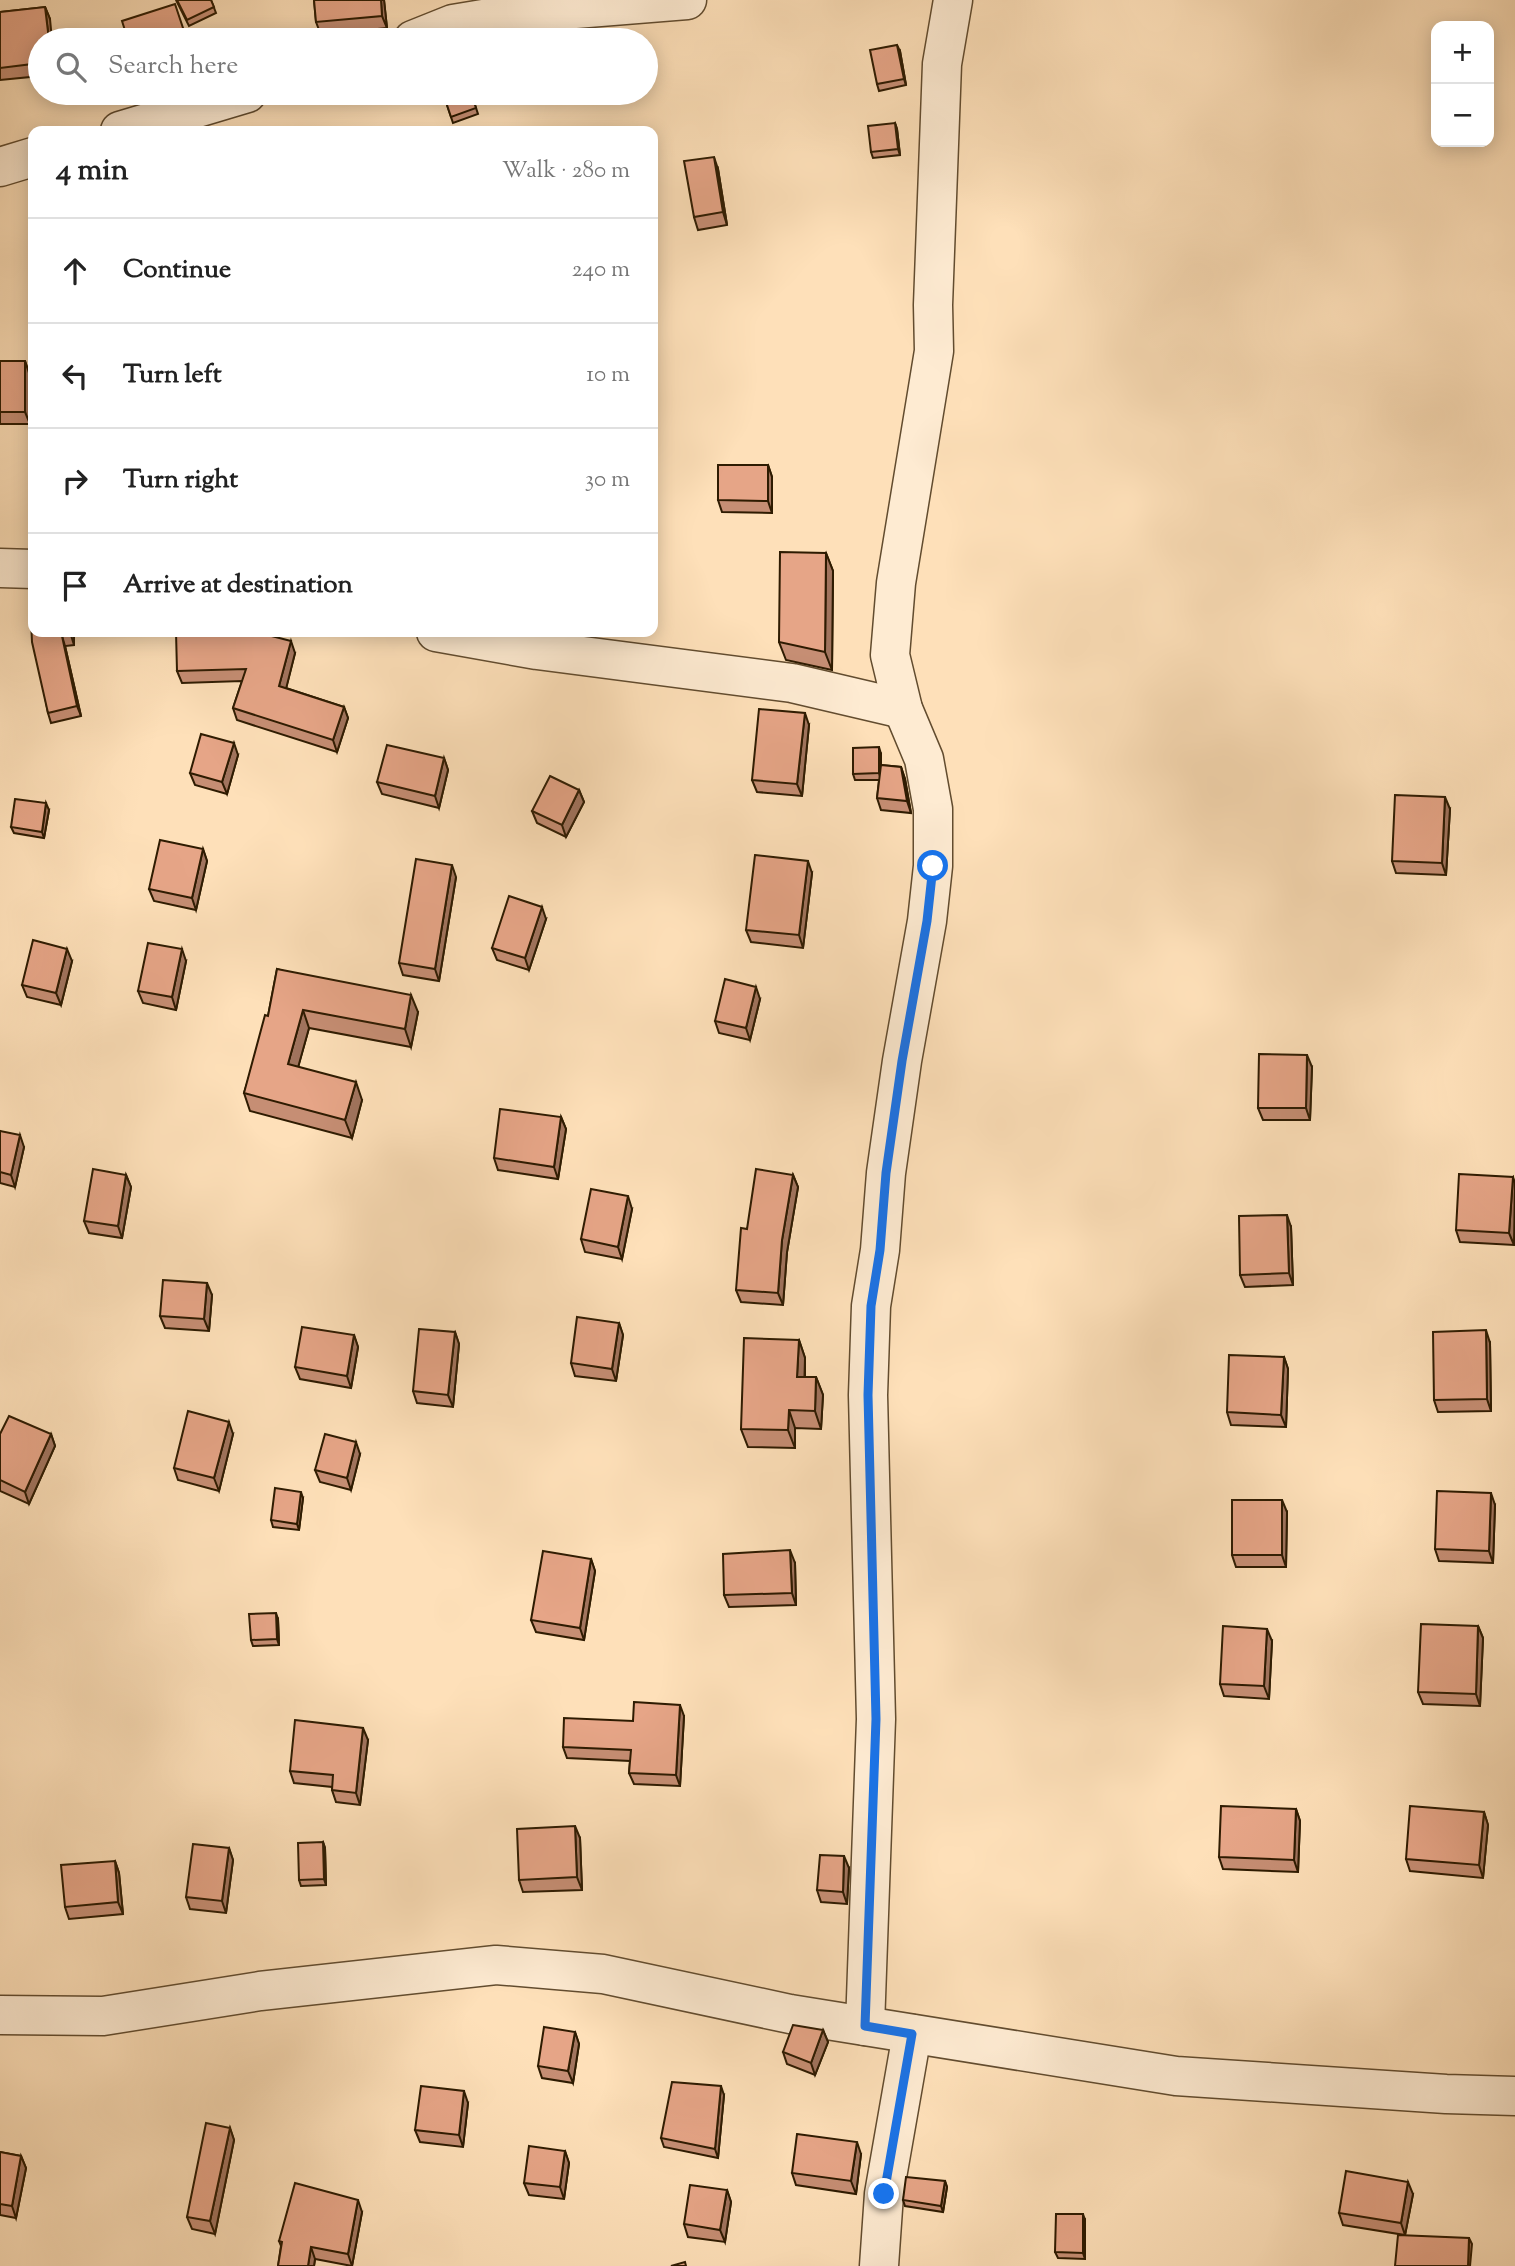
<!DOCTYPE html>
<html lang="en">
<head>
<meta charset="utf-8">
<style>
  body { margin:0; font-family:"Sorts Mill Goudy",serif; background:#f2f2f2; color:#222 }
  .controls { position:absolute; right:21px; top:21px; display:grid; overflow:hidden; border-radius:14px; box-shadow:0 4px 18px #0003 }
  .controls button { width:63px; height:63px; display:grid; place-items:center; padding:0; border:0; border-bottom:2px solid #e0e0e0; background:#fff; color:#222; font:35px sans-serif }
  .stop { position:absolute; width:21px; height:21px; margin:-16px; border:5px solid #1a73e8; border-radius:50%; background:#fff }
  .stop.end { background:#1a73e8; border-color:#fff; box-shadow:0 2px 7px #0008 }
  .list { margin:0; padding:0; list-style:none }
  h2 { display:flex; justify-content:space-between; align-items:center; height:91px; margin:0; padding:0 28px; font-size:30px }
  h2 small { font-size:23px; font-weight:400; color:#767676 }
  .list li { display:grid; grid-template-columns:46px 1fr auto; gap:21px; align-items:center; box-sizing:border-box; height:105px; padding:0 28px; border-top:2px solid #e0e0e0 }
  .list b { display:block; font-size:26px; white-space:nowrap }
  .list em { font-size:23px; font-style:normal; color:#767676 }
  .icon { flex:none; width:38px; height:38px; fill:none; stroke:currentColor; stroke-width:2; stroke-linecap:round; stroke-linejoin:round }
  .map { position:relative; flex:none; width:1515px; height:2266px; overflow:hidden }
  .search { position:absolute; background:#fff; box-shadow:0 4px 18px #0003; left:28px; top:28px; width:630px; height:77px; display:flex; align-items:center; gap:18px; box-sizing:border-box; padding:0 24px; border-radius:38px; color:#767676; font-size:26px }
  .panel { position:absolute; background:#fff; box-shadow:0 4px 18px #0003; left:28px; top:126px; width:630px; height:511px; border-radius:14px }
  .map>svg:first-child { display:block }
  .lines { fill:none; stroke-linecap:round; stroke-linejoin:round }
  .minor-casing { stroke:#624c2f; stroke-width:41 }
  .minor { stroke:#feebd2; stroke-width:38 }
  .wall { fill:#c68e74; stroke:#2e1b01; stroke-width:2 }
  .shaded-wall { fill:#a1745e; stroke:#2e1b01; stroke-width:2 }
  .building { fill:#e6a587; stroke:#2e1b01; stroke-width:2 }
  .route { stroke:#1a73e8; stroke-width:9 }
</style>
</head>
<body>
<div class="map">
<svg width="1515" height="2266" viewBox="0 0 1515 2266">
  <rect width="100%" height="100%" fill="#fee0b9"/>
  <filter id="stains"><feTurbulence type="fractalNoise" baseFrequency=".00286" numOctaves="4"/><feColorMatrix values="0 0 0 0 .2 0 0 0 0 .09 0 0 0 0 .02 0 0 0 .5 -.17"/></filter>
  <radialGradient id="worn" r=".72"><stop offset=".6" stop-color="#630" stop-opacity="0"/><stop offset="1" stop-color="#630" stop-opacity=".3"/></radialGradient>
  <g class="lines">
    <!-- minor casing -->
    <g class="minor-casing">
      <g id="minor">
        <path d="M413,40L453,24L513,14L687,0"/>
        <path d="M120,131L247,93"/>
        <path d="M0,167L33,157"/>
        <path d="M0,568L33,569"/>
        <path d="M436,632L537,650L792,683L903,709"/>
        <path d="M0,2015L103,2016L260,1991L496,1965L603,1974L790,2014L1176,2076L1446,2094L1515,2096"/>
        <path d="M865,2026L876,1719L868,1395L871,1306L880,1250L886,1173L902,1061L927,921L933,866V809L924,759L903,709L890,655L896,583L934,351L933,305L942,64L953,0"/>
        <path d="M879,2266L884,2194L912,2034"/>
      </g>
    </g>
    <!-- minor -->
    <use href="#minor" class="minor"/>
  </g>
  <!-- wall -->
  <g class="wall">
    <path d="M176,0H211L216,13L189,26Z"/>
    <path d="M314,0H384L387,28L321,35L316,22Z"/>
    <path d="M45,7L50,19L40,40V76L0,80V12Z"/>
    <path d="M900,51L906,85L879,91L877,84Z"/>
    <path d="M443,93H471L478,114L453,123Z"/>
    <path d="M895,123L897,129L900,155L873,158L871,152Z"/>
    <path d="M718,169L727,225L698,230L694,217Z"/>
    <path d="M0,361H25L29,373L30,424H0Z"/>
    <path d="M768,465L772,477V513L722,512L718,500Z"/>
    <path d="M826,553L833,571L832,670L786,660L779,642Z"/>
    <path d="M33,632H74V645L65,646L81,716L51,723L48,713Z"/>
    <path d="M295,653L286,688L344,707L348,718L337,752L237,720L233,708L242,681L182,683L177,671Z"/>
    <path d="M809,725L802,796L757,792L752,780Z"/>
    <path d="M881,754V765L901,767L905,779L911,813L881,810L877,798L879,780H855L853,774Z"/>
    <path d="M238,755L227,794L195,785L190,773Z"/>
    <path d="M444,758L448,770L439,808L382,794L377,782Z"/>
    <path d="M579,790L584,802L566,837L537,823L532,811Z"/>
    <path d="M1450,809L1446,875L1396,873L1392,861Z"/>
    <path d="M49,810L44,838L14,833L11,827Z"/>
    <path d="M203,849L207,861L196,910L154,901L149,889Z"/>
    <path d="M812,873L803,948L751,942L746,930Z"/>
    <path d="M456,877L439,981L403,975L399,963Z"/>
    <path d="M546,919L529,970L497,960L492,948Z"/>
    <path d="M72,961L61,1005L27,997L22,985Z"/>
    <path d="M186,961L176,1010L143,1003L138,991Z"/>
    <path d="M277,969L418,1012L411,1047L309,1028L298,1067L362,1100L352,1138L250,1111L244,1093L268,1016Z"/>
    <path d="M760,999L750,1040L719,1033L715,1021Z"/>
    <path d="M1312,1067L1310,1120H1263L1258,1108Z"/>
    <path d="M561,1117L566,1129L558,1179L498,1170L494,1158Z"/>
    <path d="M0,1131L24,1147L15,1187L0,1183Z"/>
    <path d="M126,1175L131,1187L122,1238L89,1233L84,1221Z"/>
    <path d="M793,1175L798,1187L787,1252L783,1305L741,1302L736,1290Z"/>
    <path d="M1513,1177L1514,1245L1460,1242L1456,1230Z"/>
    <path d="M632,1209L622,1259L585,1252L581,1239Z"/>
    <path d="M1291,1227L1293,1285L1245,1287L1240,1275Z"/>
    <path d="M212,1295L209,1331L165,1328L160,1316Z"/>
    <path d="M619,1323L623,1335L616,1381L575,1376L571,1363Z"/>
    <path d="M455,1332L459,1344L453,1407L417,1403L413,1391Z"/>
    <path d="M354,1335L358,1347L351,1388L300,1379L295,1367Z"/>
    <path d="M799,1340L805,1358V1377H816L823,1395L821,1429L795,1428V1448L748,1447L741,1429Z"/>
    <path d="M1490,1343L1491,1411L1438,1412L1434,1400Z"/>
    <path d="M1284,1357L1288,1369L1286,1427L1231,1425L1227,1412Z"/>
    <path d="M0,1434H51L55,1446L29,1504L0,1491Z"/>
    <path d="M233,1434L219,1491L178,1480L174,1468Z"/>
    <path d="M360,1454L351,1490L320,1482L315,1470Z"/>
    <path d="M303,1498L299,1530L273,1527L271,1520Z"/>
    <path d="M1495,1505L1493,1563L1439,1561L1435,1549Z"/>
    <path d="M1287,1512L1286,1567H1236L1232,1555Z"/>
    <path d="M591,1559L595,1571L584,1640L536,1632L531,1620Z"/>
    <path d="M795,1563L796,1605L729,1607L724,1595Z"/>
    <path d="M278,1619L279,1645L253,1646L251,1640Z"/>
    <path d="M1478,1626L1483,1638L1480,1706L1423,1704L1418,1692Z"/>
    <path d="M1272,1641L1269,1699L1224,1696L1220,1684Z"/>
    <path d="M684,1716L680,1786L634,1784L629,1773L630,1761L567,1758L563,1747L633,1721Z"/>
    <path d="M368,1740L360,1805L336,1802L332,1790V1787L294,1783L290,1771Z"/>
    <path d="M1296,1809L1300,1821L1298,1872L1223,1869L1219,1857Z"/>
    <path d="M1484,1812L1488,1825L1483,1878L1410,1871L1406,1859Z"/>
    <path d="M580,1838L582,1890L523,1892L519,1880Z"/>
    <path d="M323,1842L325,1848L326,1885L301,1886L299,1880Z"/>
    <path d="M229,1848L233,1860L226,1913L190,1909L186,1897Z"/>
    <path d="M115,1861L119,1873L123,1914L69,1919L65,1907Z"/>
    <path d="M849,1868L847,1904L821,1902L817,1890Z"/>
    <path d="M823,2030L828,2042L815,2075L787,2064L783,2052Z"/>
    <path d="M575,2032L579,2044L573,2083L542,2078L538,2066Z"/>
    <path d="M724,2095L718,2158L664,2147L661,2138Z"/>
    <path d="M468,2103L463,2147L420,2142L415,2130Z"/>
    <path d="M230,2128L234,2140L215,2234L192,2229L187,2217Z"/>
    <path d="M565,2151L569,2163L564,2199L529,2195L524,2183Z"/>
    <path d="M0,2152L21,2156L26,2168L16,2218L0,2215Z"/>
    <path d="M861,2154L856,2194L796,2185L792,2173Z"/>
    <path d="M945,2181L947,2187L943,2212L905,2206L903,2200Z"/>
    <path d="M727,2190L731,2202L725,2242L688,2237L684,2224Z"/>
    <path d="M1413,2194L1405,2235L1343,2225L1339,2213Z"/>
    <path d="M362,2212L352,2266L315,2259L314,2266H278L281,2246L279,2241Z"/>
    <path d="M1085,2220V2259L1058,2258L1055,2252Z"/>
  </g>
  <!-- shaded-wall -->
  <g class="shaded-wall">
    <path d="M381,0H384L387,28L382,16Z"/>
    <path d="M45,7L50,19L52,40H49Z"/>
    <path d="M897,45L900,51L906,85L904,79Z"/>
    <path d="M895,123L897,129L900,155L898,149Z"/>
    <path d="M714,157L718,169L727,225L723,212Z"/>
    <path d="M25,361L29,373L30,424L25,412Z"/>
    <path d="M768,465L772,477V513L768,501Z"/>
    <path d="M826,553L833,571L832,670L825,652Z"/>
    <path d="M71,632H74V645L71,635Z"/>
    <path d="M62,636L65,646L81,716L77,706Z"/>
    <path d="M291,641L295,653L284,697L279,686Z"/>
    <path d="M344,707L348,718L337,752L333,740Z"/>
    <path d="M805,713L809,725L802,796L797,784Z"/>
    <path d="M234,743L238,755L227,794L222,782Z"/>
    <path d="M879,747L881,754V780L879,773Z"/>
    <path d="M444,758L448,770L439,808L435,796Z"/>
    <path d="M901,767L905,779L911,813L907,801Z"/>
    <path d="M579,790L584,802L566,837L562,825Z"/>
    <path d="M1445,797L1450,809L1446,875L1442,863Z"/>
    <path d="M46,803L49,810L44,838L42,832Z"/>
    <path d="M203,849L207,861L196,910L192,898Z"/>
    <path d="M808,861L812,873L803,948L799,935Z"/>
    <path d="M452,865L456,877L439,981L435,969Z"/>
    <path d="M542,907L546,919L529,970L525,958Z"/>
    <path d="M67,949L72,961L61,1005L56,993Z"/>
    <path d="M182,949L186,961L176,1010L172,997Z"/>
    <path d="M756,987L760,999L750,1040L746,1028Z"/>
    <path d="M411,995L418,1012L411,1047L405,1029Z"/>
    <path d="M303,1010L309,1028L294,1082L288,1064Z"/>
    <path d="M1307,1055L1312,1067L1310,1120L1306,1108Z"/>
    <path d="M356,1082L362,1100L352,1138L345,1120Z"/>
    <path d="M561,1117L566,1129L558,1179L554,1167Z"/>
    <path d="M20,1135L24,1147L15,1187L11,1175Z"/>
    <path d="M126,1175L131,1187L122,1238L118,1226Z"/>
    <path d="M793,1175L798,1187L787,1252L783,1305L778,1293L782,1240Z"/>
    <path d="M1513,1177L1515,1183L1514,1245L1509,1233Z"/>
    <path d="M628,1196L632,1209L622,1259L618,1247Z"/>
    <path d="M1287,1215L1291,1227L1293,1285L1289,1273Z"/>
    <path d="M207,1283L212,1295L209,1331L204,1319Z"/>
    <path d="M619,1323L623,1335L616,1381L612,1369Z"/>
    <path d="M1486,1330L1490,1343L1491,1411L1487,1399Z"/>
    <path d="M455,1332L459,1344L453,1407L448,1395Z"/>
    <path d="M354,1335L358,1347L351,1388L347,1376Z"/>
    <path d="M799,1340L805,1358L804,1395L797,1377Z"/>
    <path d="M1284,1357L1288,1369L1286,1427L1281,1415Z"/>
    <path d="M816,1377L823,1395L821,1429L815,1411Z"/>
    <path d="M789,1410L795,1428V1448L788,1430Z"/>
    <path d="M229,1422L233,1434L219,1491L214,1478Z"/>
    <path d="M51,1434L55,1446L29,1504L25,1492Z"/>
    <path d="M356,1442L360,1454L351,1490L347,1478Z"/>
    <path d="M301,1492L303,1498L299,1530L297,1524Z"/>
    <path d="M1491,1493L1495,1505L1493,1563L1489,1551Z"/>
    <path d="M1282,1500L1287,1512L1286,1567L1282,1555Z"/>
    <path d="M790,1550L795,1563L796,1605L792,1593Z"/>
    <path d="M591,1559L595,1571L584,1640L580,1628Z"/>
    <path d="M276,1613L278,1619L279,1645L277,1639Z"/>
    <path d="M1478,1626L1483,1638L1480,1706L1476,1694Z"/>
    <path d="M1267,1629L1272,1641L1269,1699L1264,1686Z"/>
    <path d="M680,1705L684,1716L680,1786L676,1775Z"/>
    <path d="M363,1728L368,1740L360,1805L356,1793Z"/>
    <path d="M1296,1809L1300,1821L1298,1872L1294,1860Z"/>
    <path d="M1484,1812L1488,1825L1483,1878L1479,1865Z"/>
    <path d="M575,1826L580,1838L582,1890L577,1877Z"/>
    <path d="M323,1842L325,1848L326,1885L324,1879Z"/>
    <path d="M229,1848L233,1860L226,1913L222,1901Z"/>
    <path d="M844,1856L849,1868L847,1904L843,1892Z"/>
    <path d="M115,1861L119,1873L123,1914L118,1902Z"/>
    <path d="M823,2030L828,2042L815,2075L811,2063Z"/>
    <path d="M575,2032L579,2044L573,2083L568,2071Z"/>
    <path d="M721,2086L724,2095L718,2158L715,2149Z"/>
    <path d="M464,2091L468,2103L463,2147L459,2135Z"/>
    <path d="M230,2128L234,2140L215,2234L210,2221Z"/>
    <path d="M857,2142L861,2154L856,2194L851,2181Z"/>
    <path d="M565,2151L569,2163L564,2199L560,2187Z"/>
    <path d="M21,2156L26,2168L16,2218L12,2206Z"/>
    <path d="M945,2181L947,2187L943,2212L941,2206Z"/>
    <path d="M1408,2182L1413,2194L1405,2235L1401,2223Z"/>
    <path d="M727,2190L731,2202L725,2242L720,2230Z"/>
    <path d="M358,2200L362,2212L352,2266L348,2254Z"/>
    <path d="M1083,2214L1085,2220V2259L1083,2253Z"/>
    <path d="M1469,2238L1472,2244L1470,2266H1468Z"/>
    <path d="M311,2247L315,2259L314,2266H308Z"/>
  </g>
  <!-- building -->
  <g class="building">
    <path d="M177,0H211L214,7L187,20Z"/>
    <path d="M314,0H381L382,16L316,22Z"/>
    <path d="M175,4L187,40H128L122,21Z"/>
    <path d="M45,7L49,40H40V63L0,68V12Z"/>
    <path d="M897,45L904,79L877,84L870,50Z"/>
    <path d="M443,93H471L476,108L451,117Z"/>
    <path d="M895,123L898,149L871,152L868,126Z"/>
    <path d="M714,157L723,212L694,217L684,161Z"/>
    <rect x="0" y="361" width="25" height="51"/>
    <path d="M718,465H768V501L718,500Z"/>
    <path d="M780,552L826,553L825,652L779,642Z"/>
    <path d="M33,596V632H71V635L62,636L77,706L48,713L32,642L30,597Z"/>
    <path d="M176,632H256L291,641L279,686L344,707L333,740L233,708L246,669L177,671Z"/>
    <path d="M759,709L805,713L797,784L752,780Z"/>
    <path d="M201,734L234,743L222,782L190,773Z"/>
    <path d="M387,745L444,758L435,796L377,782Z"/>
    <path d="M879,747V773L853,774V748Z"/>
    <path d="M881,765L901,767L907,801L877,798Z"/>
    <path d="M550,776L579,790L562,825L532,811Z"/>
    <path d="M1395,795L1445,797L1442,863L1392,861Z"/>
    <path d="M15,799L46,803L42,832L11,827Z"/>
    <path d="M160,840L203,849L192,898L149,889Z"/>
    <path d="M755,855L808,861L799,935L746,930Z"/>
    <path d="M416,859L452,865L435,969L399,963Z"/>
    <path d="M509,896L542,907L525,958L492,948Z"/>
    <path d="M33,940L67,949L56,993L22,985Z"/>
    <path d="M148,943L182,949L172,997L138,991Z"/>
    <path d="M277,969L411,995L405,1029L303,1010L288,1064L356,1082L345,1120L244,1093L265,1015L268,1016Z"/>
    <path d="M725,979L756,987L746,1028L715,1021Z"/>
    <path d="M1259,1054L1307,1055L1306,1108H1258Z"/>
    <path d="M500,1109L561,1117L554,1167L494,1158Z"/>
    <path d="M0,1131L20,1135L11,1175L0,1172Z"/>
    <path d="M93,1169L126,1175L118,1226L84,1221Z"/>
    <path d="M756,1169L793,1175L782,1240L778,1293L736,1290L741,1228L747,1229Z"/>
    <path d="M1459,1174L1513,1177L1509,1233L1456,1230Z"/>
    <path d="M591,1189L628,1196L618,1247L581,1239Z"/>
    <path d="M1287,1215L1289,1273L1240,1275L1239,1216Z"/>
    <path d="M163,1280L207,1283L204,1319L160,1316Z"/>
    <path d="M577,1317L619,1323L612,1369L571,1363Z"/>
    <path d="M302,1327L354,1335L347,1376L295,1367Z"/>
    <path d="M419,1329L455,1332L448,1395L413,1391Z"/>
    <path d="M1486,1330L1487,1399L1434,1400L1433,1332Z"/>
    <path d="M744,1338L799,1340L797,1377H816L815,1411L789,1410L788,1430L741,1429Z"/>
    <path d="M1229,1355L1284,1357L1281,1415L1227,1412Z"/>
    <path d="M188,1411L229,1422L214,1478L174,1468Z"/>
    <path d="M9,1416L51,1434L25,1492L0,1480V1434Z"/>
    <path d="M325,1434L356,1442L347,1478L315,1470Z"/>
    <path d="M275,1488L301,1492L297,1524L271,1520Z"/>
    <path d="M1437,1491L1491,1493L1489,1551L1435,1549Z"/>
    <rect x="1232" y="1500" width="50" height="55"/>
    <path d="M790,1550L792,1593L724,1595L723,1554Z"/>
    <path d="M543,1551L591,1559L580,1628L531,1620Z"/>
    <path d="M276,1613L277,1639L251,1640L249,1614Z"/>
    <path d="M1421,1624L1478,1626L1476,1694L1418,1692Z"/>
    <path d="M1223,1626L1267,1629L1264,1686L1220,1684Z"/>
    <path d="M634,1702L680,1705L676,1775L629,1773L631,1750L563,1747L564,1718L633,1721Z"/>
    <path d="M295,1720L363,1728L356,1793L332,1790L333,1775L290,1771Z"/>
    <path d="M1221,1806L1296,1809L1294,1860L1219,1857Z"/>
    <path d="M1410,1806L1484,1812L1479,1865L1406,1859Z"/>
    <path d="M575,1826L577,1877L519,1880L517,1829Z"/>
    <path d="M323,1842L324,1879L299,1880L298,1843Z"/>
    <path d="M193,1844L229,1848L222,1901L186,1897Z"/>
    <path d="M820,1855L844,1856L843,1892L817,1890Z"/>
    <path d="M115,1861L118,1902L65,1907L61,1865Z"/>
    <path d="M793,2025L823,2030L811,2063L783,2052Z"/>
    <path d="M544,2027L575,2032L568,2071L538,2066Z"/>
    <path d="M672,2082L721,2086L715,2149L661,2138Z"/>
    <path d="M421,2086L464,2091L459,2135L415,2130Z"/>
    <path d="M206,2123L230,2128L210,2221L187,2217Z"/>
    <path d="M797,2134L857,2142L851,2181L792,2173Z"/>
    <path d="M529,2146L565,2151L560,2187L524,2183Z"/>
    <path d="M0,2152L21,2156L12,2206L0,2204Z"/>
    <path d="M1346,2171L1408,2182L1401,2223L1339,2213Z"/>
    <path d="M906,2177L945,2181L941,2206L903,2200Z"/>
    <path d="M295,2183L358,2200L348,2254L311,2247L308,2266H278L282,2242L279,2241Z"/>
    <path d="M690,2185L727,2190L720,2230L684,2224Z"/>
    <path d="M1056,2214H1083V2253L1055,2252Z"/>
    <path d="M1398,2235L1469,2238L1468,2266H1395Z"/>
    <path d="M685,2262L686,2266H671Z"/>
  </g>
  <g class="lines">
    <!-- route -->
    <path class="route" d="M884,2194L912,2034L865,2026L876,1719L868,1395L871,1306L880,1250L886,1173L902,1061L927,921L933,866"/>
  </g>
  <rect width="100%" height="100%" filter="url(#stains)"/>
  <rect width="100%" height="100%" fill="url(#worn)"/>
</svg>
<div class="controls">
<button>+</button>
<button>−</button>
</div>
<div class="stop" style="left:933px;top:866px"></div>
<div class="stop end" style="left:884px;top:2194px"></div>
<div class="search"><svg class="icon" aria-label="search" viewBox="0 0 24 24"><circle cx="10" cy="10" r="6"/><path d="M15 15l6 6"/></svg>Search here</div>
<section class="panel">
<h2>4 min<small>Walk · 280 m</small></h2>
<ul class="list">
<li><svg class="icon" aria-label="ahead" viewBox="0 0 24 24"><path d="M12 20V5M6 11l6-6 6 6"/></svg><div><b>Continue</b></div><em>240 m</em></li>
<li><svg class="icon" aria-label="left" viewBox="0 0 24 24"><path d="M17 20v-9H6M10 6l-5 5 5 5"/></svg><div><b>Turn left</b></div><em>10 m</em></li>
<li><svg class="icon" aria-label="right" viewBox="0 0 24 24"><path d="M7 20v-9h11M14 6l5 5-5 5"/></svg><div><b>Turn right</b></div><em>30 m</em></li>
<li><svg class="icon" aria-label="arrive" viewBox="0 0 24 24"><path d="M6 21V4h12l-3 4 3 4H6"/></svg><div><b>Arrive at destination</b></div></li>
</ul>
</section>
</div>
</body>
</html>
